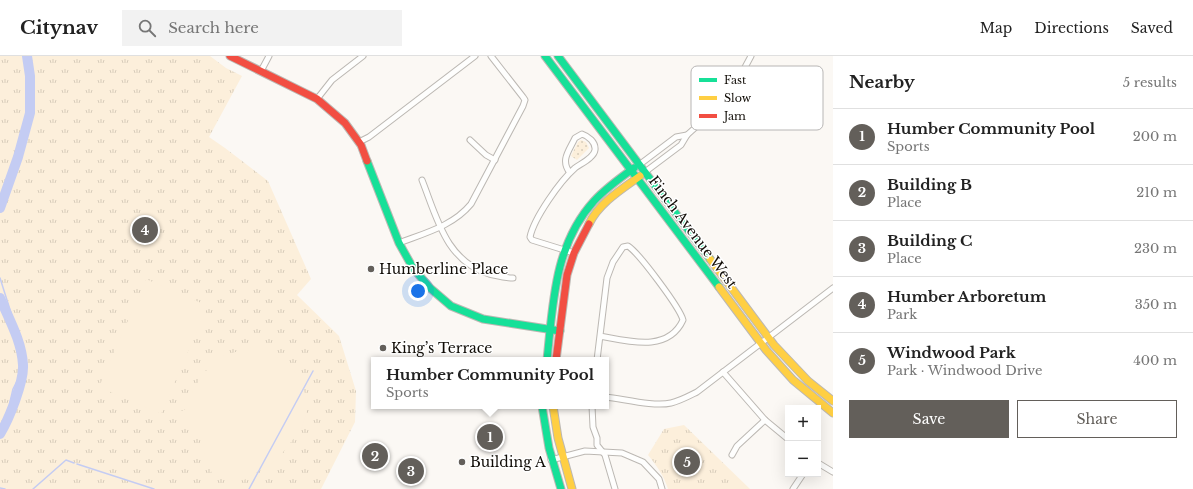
<!DOCTYPE html>
<html lang="en">
<head>
<meta charset="utf-8">
<style>
  body { margin:0; font-family:"Libre Baskerville",serif; background:#f2f2f2; color:#222 }
  .controls { position:absolute; right:12px; bottom:12px; display:grid; overflow:hidden; border-radius:0px; box-shadow:0 4px 16px #0002 }
  .controls button { width:36px; height:36px; display:grid; place-items:center; padding:0; border:0; border-bottom:1px solid #e0e0e0; background:#fff; color:#222; font:20px sans-serif }
  .you { position:absolute; left:418px; top:235px; width:14px; height:14px; margin:-10px; border:3px solid #fff; border-radius:50%; background:#1a73e8; box-shadow:0 0 0 6px #1a73e833 }
  .badge { display:grid; place-items:center; width:26px; height:26px; border-radius:50%; background:#635f5a; color:#fff; font-size:13px; font-weight:700 }
  .pin { position:absolute; translate:-50% -50%; border:2px solid #fff; box-shadow:0 1px 4px #0006 }
  .popup { position:absolute; left:371px; top:301px; width:238px; height:52px; box-sizing:border-box; display:grid; place-content:center; border-radius:0px; background:#fff; filter:drop-shadow(0 1px 3px #0005); font-size:13px; white-space:nowrap; color:#767676 }
  .popup b { font-size:15px; color:#222 }
  .popup::after { content:''; position:absolute; left:50%; top:100%; margin-left:-8px; border:8px solid transparent; border-top-color:#fff }
  .list { margin:0; padding:0; list-style:none }
  h2 { display:flex; justify-content:space-between; align-items:center; height:52px; margin:0; padding:0 16px; font-size:17px }
  h2 small { font-size:13px; font-weight:400; color:#767676 }
  .list li { display:grid; grid-template-columns:26px 1fr auto; gap:12px; align-items:center; box-sizing:border-box; height:56px; padding:0 16px; border-top:1px solid #e0e0e0 }
  .list b { display:block; font-size:15px; white-space:nowrap }
  .list p { margin:0; font-size:13px; white-space:nowrap; color:#767676 }
  .list em { font-size:13px; font-style:normal; color:#767676 }
  .actions { display:flex; gap:8px; padding:12px 16px }
  .actions a { flex:1; padding:9px 0; border:1px solid #635f5a; border-radius:0px; text-align:center; font-size:14px; color:#635f5a }
  .actions .main { background:#635f5a; color:#fff }
  .icon { flex:none; width:22px; height:22px; fill:none; stroke:currentColor; stroke-width:2; stroke-linecap:round; stroke-linejoin:round }
  .map { position:relative; flex:none; width:833px; height:433px; overflow:hidden }
  header { display:flex; align-items:center; gap:24px; box-sizing:border-box; height:56px; padding:0 20px; background:#fff; border-bottom:1px solid #e0e0e0 }
  header strong { font-size:19px }
  nav { display:flex; gap:22px; margin-inline-start:auto; font-size:14px }
  .search { width:280px; height:36px; background:#f2f2f2; display:flex; align-items:center; gap:10px; box-sizing:border-box; padding:0 14px; border-radius:0px; color:#767676; font-size:15px }
  main { display:flex }
  aside { flex:1; background:#fff }
  .map>svg:first-child { display:block }
  .grass { fill:url(#grass-dots) }
  .park { fill:url(#park-tufts) }
  .pitch { fill:#fcefdb }
  .lines { fill:none; stroke-linecap:round; stroke-linejoin:round }
  .stream { stroke:#c4ccf3; stroke-width:1.5 }
  .river { stroke:#c4ccf3; stroke-width:10 }
  .street-casing { stroke:#bcb8b3; stroke-width:7 }
  .fast-casing { stroke:#bcb8b3; stroke-width:9 }
  .slow-casing { stroke:#bcb8b3; stroke-width:9 }
  .jam-casing { stroke:#bcb8b3; stroke-width:9 }
  .street { stroke:#fefefd; stroke-width:5 }
  .fast { stroke:#16e098; stroke-width:7 }
  .slow { stroke:#ffcf43; stroke-width:7 }
  .jam { stroke:#f24e42; stroke-width:7 }
  .poi-dot { fill:#635f5a; stroke:#fff; stroke-width:1.5 }
  .labels { text-anchor:middle; dominant-baseline:central; stroke-width:3; stroke-linejoin:round; paint-order:stroke }
  .street-label { font-size:14px; fill:#110d07; stroke:#fff }
  .poi-label { font-size:14px; fill:#110d07; stroke:#fff; text-anchor:start }
  .key { fill:#fff; stroke:#b8b6b5; stroke-width:1 }
  .key-label { font-size:11px; fill:#110d07 }
</style>
</head>
<body>
<header>
<strong>Citynav</strong>
<div class="search"><svg class="icon" aria-label="search" viewBox="0 0 24 24"><circle cx="10" cy="10" r="6"/><path d="M15 15l6 6"/></svg>Search here</div>
<nav><a>Map</a><a>Directions</a><a>Saved</a></nav>
</header>
<main>
<div class="map">
<svg width="833" height="433" viewBox="0 0 833 433">
  <defs>
    <pattern id="grass-dots" width="8" height="8" patternUnits="userSpaceOnUse"><rect width="8" height="8" fill="#fcefdb"/><path d="M2 2h.1M6 6h.1" fill="none" stroke="#d7ccba" stroke-width="1.8" stroke-linecap="round"/></pattern>
    <pattern id="park-tufts" width="24" height="20" patternUnits="userSpaceOnUse"><rect width="24" height="20" fill="#fcefdb"/><path d="M3 7l-1-3M5 7V3M7 7l1-3M15 17l-1-3M17 17v-4M19 17l1-3" fill="none" stroke="#d7ccba"/></pattern>
  </defs>
  <rect width="100%" height="100%" fill="#fbf8f4"/>
  <!-- grass -->
  <path class="grass" d="M581,84L586,86L589,92L577,104L571,100L578,86Z"/>
  <!-- park -->
  <g class="park">
    <path d="M0,0H210L226,12L242,20L209,81L225,92L268,125L311,223L297,239L339,280L356,335L355,366L321,433H0Z"/>
    <path d="M684,369L750,433H668C664,420 657,410 648,399L664,373Z"/>
  </g>
  <!-- pitch -->
  <g class="pitch">
    <path d="M146,223L208,250L161,358L99,331Z"/>
    <path d="M254,290L261,292L288,308L300,322L305,338L307,356L301,373L277,404L244,424L230,425L212,418L200,383L175,359L189,351L191,339L202,319L220,301Z"/>
  </g>
  <g class="lines">
    <!-- stream -->
    <g class="stream">
      <path d="M0,145L2,147L0,152"/>
      <path d="M0,222L18,279L23,306L20,319L13,333L10,346L12,357L0,369"/>
      <path d="M77,408L154,433"/>
      <path d="M0,432L5,433"/>
      <path d="M33,433L66,404L74,407"/>
      <path d="M249,433L313,315"/>
    </g>
    <!-- river -->
    <g class="river">
      <path d="M0,152L18,101L30,57V20L27,0"/>
      <path d="M0,242C9,263 22,286 23,309C24,326 9,363 0,378"/>
    </g>
    <!-- street casing -->
    <g class="street-casing">
      <g id="street">
        <path d="M261,15L269,0"/>
        <path d="M317,43L332,24L363,0"/>
        <path d="M470,84L486,99L495,104"/>
        <path d="M359,86L369,81L475,0"/>
        <path d="M639,109L676,81L687,79"/>
        <path d="M645,116L681,89L687,79L716,53L736,28L751,0"/>
        <path d="M570,117C560,104 569,95 575,82L582,78C588,80 596,86 595,94C594,102 580,108 575,112C560,125 534,162 530,181L532,184L574,197"/>
        <path d="M422,124C437,162 446,205 489,218C498,220 505,222 513,222"/>
        <path d="M399,187C425,177 453,170 471,148L523,50L525,44L523,41L491,0"/>
        <path d="M597,304L607,222L613,206L623,191L628,190C639,197 680,252 683,264C668,297 628,285 600,280"/>
        <path d="M723,316L765,364L788,383"/>
        <path d="M606,341C624,343 654,351 671,347C680,345 689,340 697,336L833,232"/>
        <path d="M592,350L593,371L597,382V389L605,399L615,433"/>
        <path d="M732,399L737,390L765,364"/>
        <path d="M551,404L585,395L622,397L643,406L659,423L662,433"/>
        <path d="M818,407L833,416"/>
        <path d="M793,433L803,418"/>
      </g>
    </g>
    <!-- fast casing -->
    <g class="fast-casing">
      <g id="fast">
        <path d="M545,0L719,231"/>
        <path d="M558,0L710,203"/>
        <path d="M367,105L399,187L413,212L430,232L451,250L483,263L560,275"/>
        <path d="M547,304C553,248 554,189 594,145C606,132 620,122 634,112"/>
        <path d="M542,350L549,392L561,433"/>
      </g>
    </g>
    <!-- slow casing -->
    <g class="slow-casing">
      <g id="slow">
        <path d="M589,168C599,147 622,133 640,120"/>
        <path d="M710,203L774,289L808,325L833,345"/>
        <path d="M719,231L766,294L793,324L833,357"/>
        <path d="M553,350L558,382L572,433"/>
      </g>
    </g>
    <!-- jam casing -->
    <g class="jam-casing">
      <g id="jam">
        <path d="M230,0L317,43L345,67L361,89L367,105"/>
        <path d="M556,304L567,219L574,197L589,168"/>
      </g>
    </g>
    <!-- street -->
    <use href="#street" class="street"/>
    <!-- fast -->
    <use href="#fast" class="fast"/>
    <!-- slow -->
    <use href="#slow" class="slow"/>
    <!-- jam -->
    <use href="#jam" class="jam"/>
  </g>
  <!-- markers -->
  <g class="poi-dot">
    <circle cx="371" cy="213" r="4"/>
    <circle cx="383" cy="292" r="4"/>
    <circle cx="462" cy="406" r="4"/>
  </g>
  <g class="labels">
    <!-- street labels -->
    <g class="street-label">
      <text transform="translate(693 176) rotate(53)">Finch Avenue West</text>
    </g>
    <!-- poi labels -->
    <g class="poi-label">
      <text x="379" y="213">Humberline Place</text>
      <text x="391" y="292">King’s Terrace</text>
      <text x="470" y="406">Building A</text>
    </g>
  </g>
  <!-- legend -->
  <rect x="691" y="10" width="132" height="64" rx="6" class="key"/>
  <rect x="699" y="22" width="18" height="4" fill="#16e098"/>
  <rect x="699" y="40" width="18" height="4" fill="#ffcf43"/>
  <rect x="699" y="58" width="18" height="4" fill="#f24e42"/>
  <g class="key-label">
    <text x="724" y="28">Fast</text>
    <text x="724" y="46">Slow</text>
    <text x="724" y="64">Jam</text>
  </g>
</svg>
<div class="controls">
<button>+</button>
<button>−</button>
</div>
<div class="you"></div>
<div class="pin badge" style="left:490px;top:381px">1</div>
<div class="popup"><b>Humber Community Pool</b>Sports</div>
<div class="pin badge" style="left:375px;top:400px">2</div>
<div class="pin badge" style="left:411px;top:415px">3</div>
<div class="pin badge" style="left:145px;top:174px">4</div>
<div class="pin badge" style="left:687px;top:406px">5</div>
</div>
<aside>
<h2>Nearby<small>5 results</small></h2>
<ul class="list">
<li><span class="badge">1</span><div><b>Humber Community Pool</b><p>Sports</p></div><em>200 m</em></li>
<li><span class="badge">2</span><div><b>Building B</b><p>Place</p></div><em>210 m</em></li>
<li><span class="badge">3</span><div><b>Building C</b><p>Place</p></div><em>230 m</em></li>
<li><span class="badge">4</span><div><b>Humber Arboretum</b><p>Park</p></div><em>350 m</em></li>
<li><span class="badge">5</span><div><b>Windwood Park</b><p>Park · Windwood Drive</p></div><em>400 m</em></li>
</ul>
<div class="actions"><a class="main">Save</a><a>Share</a></div>
</aside>
</main>
</body>
</html>
